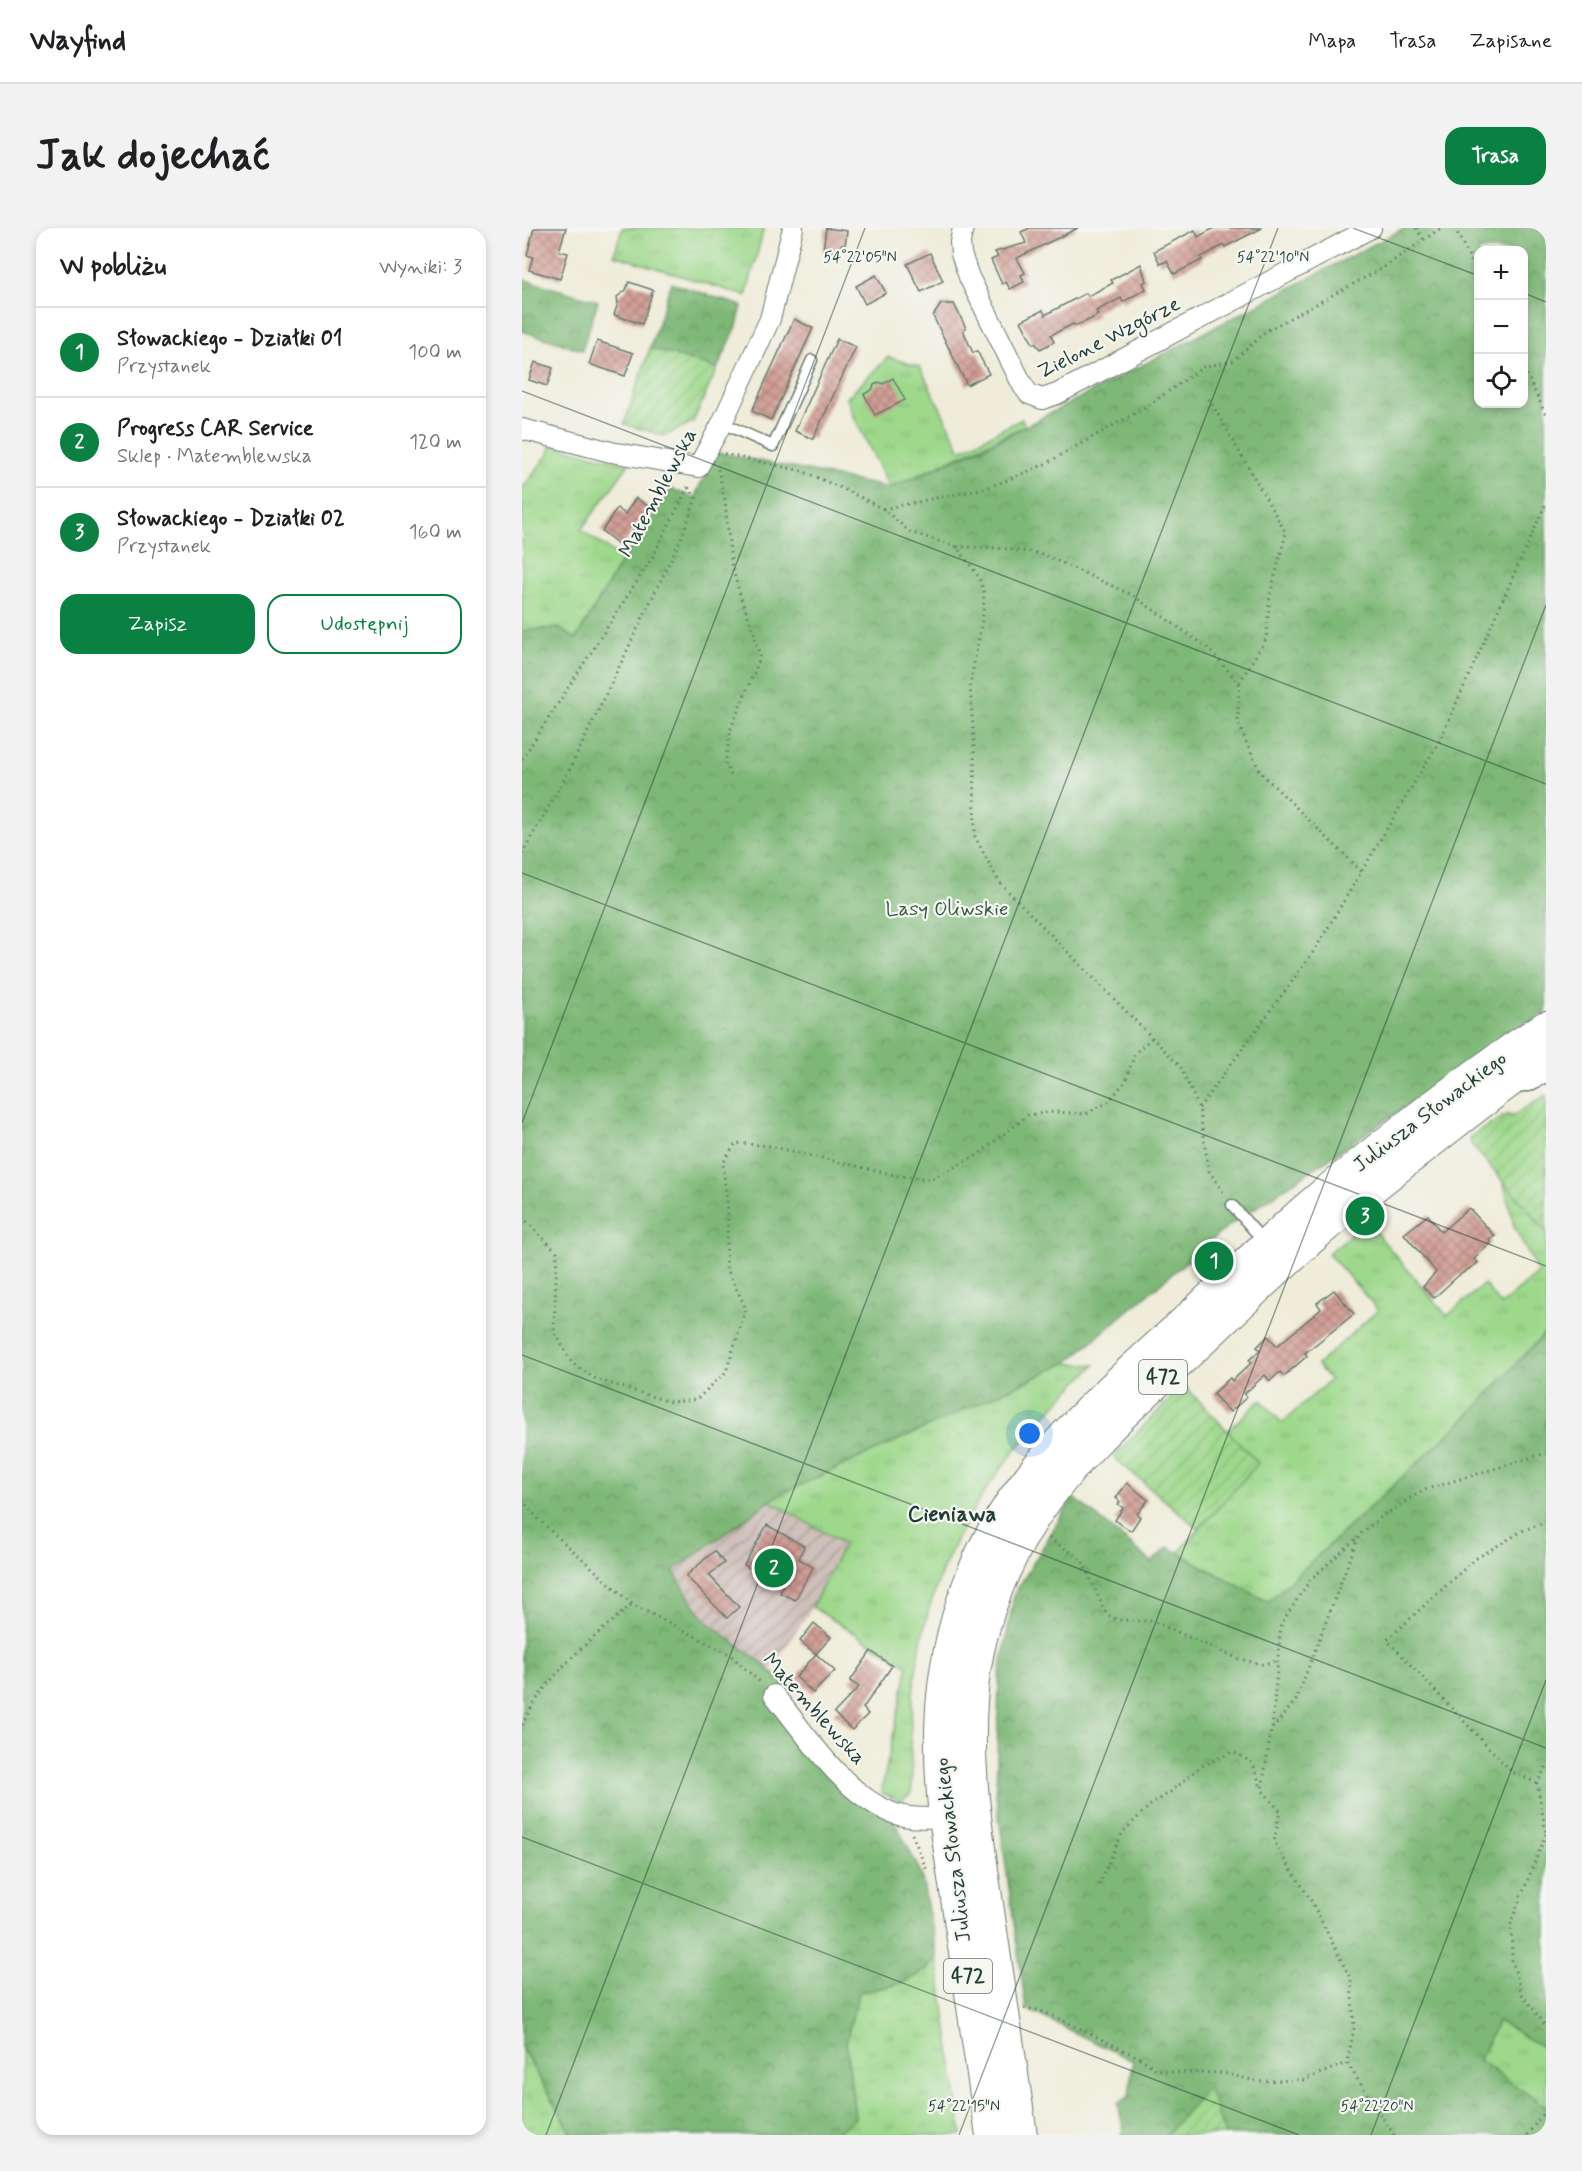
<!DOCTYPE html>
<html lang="pl">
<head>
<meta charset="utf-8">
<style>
  body { margin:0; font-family:Mynerve,sans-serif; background:#f2f2f2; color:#202124 }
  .controls { position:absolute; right:18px; top:18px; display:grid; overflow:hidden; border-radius:12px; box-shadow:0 3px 9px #0003 }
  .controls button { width:54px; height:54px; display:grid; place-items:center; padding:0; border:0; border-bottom:2px solid #e0e0e0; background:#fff; color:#202124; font:30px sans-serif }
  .you { position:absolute; left:508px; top:1206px; width:21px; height:21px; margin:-15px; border:4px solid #fff; border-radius:50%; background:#1a73e8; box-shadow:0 0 0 9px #1a73e833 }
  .badge { display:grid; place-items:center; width:39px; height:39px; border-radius:50%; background:#0b8043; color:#fff; font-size:20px; font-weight:700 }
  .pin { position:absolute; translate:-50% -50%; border:3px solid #fff; box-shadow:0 2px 6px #0006 }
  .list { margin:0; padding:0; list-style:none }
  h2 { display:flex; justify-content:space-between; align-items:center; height:78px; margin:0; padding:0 24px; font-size:26px }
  h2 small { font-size:20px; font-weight:400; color:#757577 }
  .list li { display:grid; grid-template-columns:39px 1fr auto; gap:18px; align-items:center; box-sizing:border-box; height:90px; padding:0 24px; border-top:2px solid #e0e0e0 }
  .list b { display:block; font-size:22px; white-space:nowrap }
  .list p { margin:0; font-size:20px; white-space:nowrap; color:#757577 }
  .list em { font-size:20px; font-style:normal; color:#757577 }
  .actions { display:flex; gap:12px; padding:18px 24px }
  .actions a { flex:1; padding:14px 0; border:2px solid #0b8043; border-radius:18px; text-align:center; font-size:21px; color:#0b8043 }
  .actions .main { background:#0b8043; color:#fff }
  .icon { flex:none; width:33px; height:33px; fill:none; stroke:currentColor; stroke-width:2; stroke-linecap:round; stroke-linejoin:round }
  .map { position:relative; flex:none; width:1024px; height:1907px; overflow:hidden; border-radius:18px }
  header { display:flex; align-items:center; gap:36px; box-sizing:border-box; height:84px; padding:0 30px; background:#fff; border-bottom:2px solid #e0e0e0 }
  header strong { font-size:28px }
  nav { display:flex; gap:33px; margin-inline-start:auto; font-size:21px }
  .intro { display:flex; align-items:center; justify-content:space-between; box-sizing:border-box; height:144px; padding:0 36px }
  h1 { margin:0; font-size:42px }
  .button { padding:15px 27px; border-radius:18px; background:#0b8043; color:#fff; font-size:21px; font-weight:700 }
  main { display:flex; gap:36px; padding:0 36px }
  aside { flex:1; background:#fff; border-radius:18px; box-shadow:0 3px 9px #0003 }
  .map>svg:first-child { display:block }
  .industrial { fill:url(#industrial-furrows) }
  .grass { fill:url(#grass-tufts); stroke:#5e8a60; stroke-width:1.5 }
  .forest { fill:url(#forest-crowns); stroke:#4e7a56; stroke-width:1.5; fill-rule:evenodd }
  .garden { fill:url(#garden-furrows); stroke:#5e8a60; stroke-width:1.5 }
  .building { fill:url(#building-cross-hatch) }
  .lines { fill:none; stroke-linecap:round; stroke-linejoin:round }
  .service-casing { stroke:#687a6e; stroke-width:13 }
  .minor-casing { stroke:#687a6e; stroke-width:22 }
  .primary-casing { stroke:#687a6e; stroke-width:34 }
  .path { stroke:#687a6e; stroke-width:3; stroke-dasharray:1.5 4.5; stroke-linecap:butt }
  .service { stroke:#fff; stroke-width:10 }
  .minor { stroke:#fff; stroke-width:20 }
  .primary { stroke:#fff; stroke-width:32 }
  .ticks { fill:none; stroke:#1f3d34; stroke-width:1.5; stroke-opacity:0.45 }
  .labels { text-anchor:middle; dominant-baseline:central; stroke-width:4.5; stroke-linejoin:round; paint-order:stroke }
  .shield { fill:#f6f6f2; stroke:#60746d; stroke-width:1.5 }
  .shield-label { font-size:20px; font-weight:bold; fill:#1f3d34 }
  .street-label { font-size:21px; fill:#1f3d34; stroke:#f6f6f2 }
  .park-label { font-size:21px; fill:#385c45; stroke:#f6f6f2 }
  .neighbourhood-label { font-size:22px; font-weight:bold; fill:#1f3d34; stroke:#f6f6f2 }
  .ticks-label { font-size:15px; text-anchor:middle; fill:#1f3d34; stroke:#f6f6f2; stroke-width:4.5; stroke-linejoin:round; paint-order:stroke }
</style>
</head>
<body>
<header>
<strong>Wayfind</strong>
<nav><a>Mapa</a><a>Trasa</a><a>Zapisane</a></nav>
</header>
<div class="intro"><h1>Jak dojechać</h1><a class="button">Trasa</a></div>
<main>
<aside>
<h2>W pobliżu<small>Wyniki: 3</small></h2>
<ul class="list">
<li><span class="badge">1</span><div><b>Słowackiego - Działki 01</b><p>Przystanek</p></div><em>100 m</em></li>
<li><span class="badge">2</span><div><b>Progress CAR Service</b><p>Sklep · Matemblewska</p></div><em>120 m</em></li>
<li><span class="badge">3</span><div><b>Słowackiego - Działki 02</b><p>Przystanek</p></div><em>160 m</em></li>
</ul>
<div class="actions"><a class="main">Zapisz</a><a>Udostępnij</a></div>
</aside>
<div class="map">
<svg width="1024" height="1907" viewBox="0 0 1024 1907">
  <defs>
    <pattern id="industrial-furrows" width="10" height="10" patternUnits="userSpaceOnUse" patternTransform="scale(1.5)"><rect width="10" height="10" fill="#cfc0ba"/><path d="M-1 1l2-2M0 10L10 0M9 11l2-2" fill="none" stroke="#a79d98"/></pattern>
    <pattern id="grass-tufts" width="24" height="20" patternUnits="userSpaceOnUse" patternTransform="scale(1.5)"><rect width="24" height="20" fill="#9dd88b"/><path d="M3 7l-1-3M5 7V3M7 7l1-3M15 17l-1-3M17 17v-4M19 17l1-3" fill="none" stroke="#87ba79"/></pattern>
    <pattern id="forest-crowns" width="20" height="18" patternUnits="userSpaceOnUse" patternTransform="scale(1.5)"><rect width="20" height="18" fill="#7eb877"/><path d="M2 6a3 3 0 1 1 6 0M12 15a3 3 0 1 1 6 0" fill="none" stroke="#679762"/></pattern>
    <pattern id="garden-furrows" width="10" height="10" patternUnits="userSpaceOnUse" patternTransform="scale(1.5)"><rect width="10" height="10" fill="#9dd88b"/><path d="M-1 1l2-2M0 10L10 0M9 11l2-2" fill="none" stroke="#87ba79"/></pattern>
    <pattern id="building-cross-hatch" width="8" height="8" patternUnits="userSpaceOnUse" patternTransform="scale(1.5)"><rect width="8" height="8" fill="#d29f96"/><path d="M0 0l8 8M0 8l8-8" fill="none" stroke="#aa837b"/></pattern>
  </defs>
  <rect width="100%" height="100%" fill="#f6f6f2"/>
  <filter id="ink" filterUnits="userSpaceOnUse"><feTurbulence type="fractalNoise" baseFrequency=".0167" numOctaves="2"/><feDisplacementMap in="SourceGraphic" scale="12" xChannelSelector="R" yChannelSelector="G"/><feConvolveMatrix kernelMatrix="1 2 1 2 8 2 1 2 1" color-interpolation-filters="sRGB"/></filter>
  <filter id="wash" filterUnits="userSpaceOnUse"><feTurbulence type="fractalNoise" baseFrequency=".008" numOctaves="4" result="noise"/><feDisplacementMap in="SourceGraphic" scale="24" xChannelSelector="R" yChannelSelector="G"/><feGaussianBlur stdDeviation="1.35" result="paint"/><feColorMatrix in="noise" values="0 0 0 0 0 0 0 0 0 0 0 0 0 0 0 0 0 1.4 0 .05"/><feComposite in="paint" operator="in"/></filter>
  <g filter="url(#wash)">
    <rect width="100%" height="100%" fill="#efecd9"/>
    <!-- industrial -->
    <path class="industrial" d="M248,1273L322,1316L290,1379L249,1442L217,1420L183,1391L151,1343Z"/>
    <!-- grass -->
    <g class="grass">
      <path d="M100,0H242L224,68L92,27Z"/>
      <path d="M366,129L398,139L439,222L500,191L503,198L368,260L331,187L325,170Z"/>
      <path d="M29,217L107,236L59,302L101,331L54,411L36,400L0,403V261L27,225Z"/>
      <path d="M981,952L1024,1003V1104L946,1188L746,1374L656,1325L736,1235L705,1203L739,1172L760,1195L808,1152L795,1137L856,1082L806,1025L845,994L925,1088L962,1056L979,1077L1016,1045L992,998Z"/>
      <path d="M544,1135L573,1137C484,1223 413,1310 395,1437C391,1461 389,1486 388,1510C388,1528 392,1548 389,1565L379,1573L359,1565L386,1438L290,1379L322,1316L248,1273L255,1267Z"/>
      <path d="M415,1729L440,1907H312L333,1890L324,1814L336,1765L405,1742Z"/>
      <path d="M976,1793L1024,1821V1879L956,1832Z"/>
      <path d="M0,1820L51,1907H0Z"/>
    </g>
    <!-- forest -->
    <g class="forest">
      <path d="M883,0H1024V784L708,997L544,1135L255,1268L151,1343C162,1359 172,1380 185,1393C210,1415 239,1431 261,1455L258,1482L373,1594L399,1645L415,1729C392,1758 370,1757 336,1765L324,1814L333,1890L312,1907H51L0,1820V403L36,400L54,411L101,331L149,261L172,270L194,224L368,260L475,213ZM957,22H1002V176H957Z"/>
      <path d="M0,51L76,73L60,122L0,103Z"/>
      <path d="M149,55L220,78L215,98L195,141L128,120Z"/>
      <path d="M1024,1104V1821L976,1793L957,1832L1024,1879V1907H703L686,1859L645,1907H598L602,1904L596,1875L607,1869L611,1833L504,1781L474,1568L477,1451L492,1367L551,1269L630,1334L646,1319L746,1374L946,1188Z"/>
    </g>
    <!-- garden -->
    <g class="garden">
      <path d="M128,120L195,141L171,194L143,208L102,196Z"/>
      <path d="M1024,867V1003L949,916L948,909L986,886L989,889Z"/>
      <path d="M662,1157L736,1235L677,1301L591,1229Z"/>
      <path d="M686,1858L703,1907H645Z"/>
    </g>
    <g id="blocks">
      <!-- building -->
      <g class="building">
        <path d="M12,0H44L37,23L46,25L38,51L7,42L11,29L5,27Z"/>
        <path d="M304,0L325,3L323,17H319L318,24L301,22Z"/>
        <path d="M508,0H556L495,30L503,45L499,47L502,54L488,61L484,54L480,56L469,32L476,29L473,24L504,15L499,4Z"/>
        <path d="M692,0H740L703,19L702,17L679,29L680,32L652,46L645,33L638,36L632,23L673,2L676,9Z"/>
        <path d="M408,25L421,53L399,64L385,36Z"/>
        <path d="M619,36L624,53L621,55L624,61L601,74L599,70L574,83L576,87L569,91L553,98L551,96L529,107L532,114L518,121L513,115L511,116L499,93L521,82L523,87L564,65L566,68L591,55L589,52Z"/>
        <path d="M354,47L364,65L343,76L334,58Z"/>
        <path d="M107,54L131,62L120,96L92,87L96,75L95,69L104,62Z"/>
        <path d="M419,76H432L444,100L441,102L451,125L455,123L467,146L445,157L411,88Z"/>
        <path d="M272,91L291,100L249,192L230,183Z"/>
        <path d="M315,111L334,119L291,211L273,203Z"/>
        <path d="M75,113L111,125L103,148L67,136Z"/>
        <path d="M13,134L31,140L25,158L7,152Z"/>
        <path d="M371,150L383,172L353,187L342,166L350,162L352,157L357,154L361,156Z"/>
        <path d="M114,270L127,279L100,319L80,303L95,280L103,286Z"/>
        <path d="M947,980L973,1008L967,1012L969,1015L952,1031L956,1035L936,1048L912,1070L901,1059L914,1044L882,1006L906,987L919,1004Z"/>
        <path d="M812,1062L832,1086L783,1125L785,1128L762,1148L758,1144L748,1153L743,1147L722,1166L725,1169L708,1184L691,1166L708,1150L710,1153L730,1134L727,1132L738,1122L735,1119L746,1108L755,1118L799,1081L795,1075Z"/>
        <path d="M605,1255L626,1272L615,1286L618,1289L609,1303L593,1292L601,1280L596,1276L598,1274L594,1270Z"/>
        <path d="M245,1297L282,1318L277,1331L291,1339L273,1372L258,1365L261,1358L222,1337Z"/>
        <path d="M192,1323L202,1335L187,1347L217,1379L205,1390L164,1348Z"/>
        <path d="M292,1395L309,1409L294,1426L278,1413Z"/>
        <path d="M349,1423L370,1438L341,1480L346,1486L330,1502L312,1485L337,1459L328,1453Z"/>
        <path d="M294,1426L313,1443L291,1465L274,1449Z"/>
      </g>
    </g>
  </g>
  <g filter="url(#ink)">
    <use href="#blocks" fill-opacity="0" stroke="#687a6e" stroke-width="1.5"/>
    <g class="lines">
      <!-- service casing -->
      <g class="service-casing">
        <g id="service">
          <path d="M200,195L251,218L290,132"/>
          <path d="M994,858H1007L1024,849"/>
          <path d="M710,977L743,1015"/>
        </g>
      </g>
      <!-- minor casing -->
      <g class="minor-casing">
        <g id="minor">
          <path d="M441,0L438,14L439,26L447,49L501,158L507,166L520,171L535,166L849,0"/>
          <path d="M0,201L89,224L176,239L200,195L248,91L271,0"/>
          <path d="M252,1467C284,1506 320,1564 368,1584C387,1592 412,1590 432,1588"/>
        </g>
      </g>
      <!-- primary casing -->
      <g class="primary-casing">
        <g id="primary">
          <path d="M470,1907L423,1589C414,1502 418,1428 451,1346C492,1242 585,1165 666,1091C707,1053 747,1013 789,977C864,913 942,852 1024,799"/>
          <path d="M499,1907C488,1832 477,1758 466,1683C454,1602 440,1520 453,1438C462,1386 482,1335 511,1290C556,1222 621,1167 680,1112C716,1078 751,1044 787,1012C829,975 873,941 917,907C952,880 986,852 1024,828"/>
        </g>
      </g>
      <!-- path -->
      <g class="path">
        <path d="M894,0L901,11"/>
        <path d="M933,0L957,49"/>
        <path d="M1002,141L1024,187"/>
        <path d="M687,171L764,305L748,367L744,411L717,455"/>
        <path d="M202,226L280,243L328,264L361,281L388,304L435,319L457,349L462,365L461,387L448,457L452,514L453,609L477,654L658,838L677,880L687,943L703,967"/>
        <path d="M196,241L203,272L209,335L219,370L232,404L238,430L209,500L203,535L209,548"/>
        <path d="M361,281L468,259L521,237L624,179L681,139L711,133L744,103L859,41L919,0"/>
        <path d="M435,319L475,320L518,325L610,367L685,419L717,455L716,495L738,544L840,644"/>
        <path d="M0,531L130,330L166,259"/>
        <path d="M0,626L48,541L160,308L174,270L166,259"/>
        <path d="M677,880L792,723L918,512L1024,275"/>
        <path d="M0,989L35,1024L32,1103L50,1135L74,1151L148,1174L174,1172L204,1144L224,1081L204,1039L206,983L201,935L214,915L248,918L377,948L409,951L454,928L506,887L533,884L564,886L586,874L603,854L613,825L631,809"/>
        <path d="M0,1272L16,1291L110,1376L207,1426L239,1455"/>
        <path d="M527,1310L560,1332L584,1386L595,1392L630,1393L717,1431L740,1436L755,1433"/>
        <path d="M0,1497C24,1446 69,1412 110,1376"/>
        <path d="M750,1500L759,1396L788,1352L836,1309"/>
        <path d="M1024,1539L1015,1555L1024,1605"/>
        <path d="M1015,1555L990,1544L865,1412L953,1331L1002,1302L1024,1294"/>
        <path d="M390,1606L406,1645"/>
        <path d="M1024,1606L989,1694L990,1732L1000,1766L1024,1799"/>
        <path d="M577,1657L600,1605L627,1578L650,1563L679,1538L711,1524L731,1535L739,1560"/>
        <path d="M502,1780L516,1782L534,1789L620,1831L634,1841L650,1844L701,1845L734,1853L781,1852L825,1835"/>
        <path d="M0,1905L4,1907"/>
        <path d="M872,1907L825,1835L832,1800L829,1752L790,1674L752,1614L758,1583L740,1562L749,1502L774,1472L837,1307L859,1289L902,1262L1024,1225"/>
        <path d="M1005,1907L1024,1882"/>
      </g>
      <!-- service -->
      <use href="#service" class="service"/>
      <!-- minor -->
      <use href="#minor" class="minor"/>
      <!-- primary -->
      <use href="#primary" class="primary"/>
    </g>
  </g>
  <!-- ticks -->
  <path class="ticks" d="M831,0L957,48M1002,65L1024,74M0,163L1024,556M0,645L1024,1038M0,895L343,0M0,1127L1024,1520M0,1609L777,1907M24,1907L756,0M437,1907L1024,377M849,1907L1024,1452"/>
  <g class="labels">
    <!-- shield labels -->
    <g class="shield">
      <rect x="617" y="1132" width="48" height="34" rx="4.5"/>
      <rect x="422" y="1731" width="48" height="34" rx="4.5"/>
    </g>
    <g class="shield-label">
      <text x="641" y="1149">472</text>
      <text x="446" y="1748">472</text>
    </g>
    <!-- street labels -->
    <g class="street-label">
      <text transform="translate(587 110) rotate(-27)">Zielone Wzgórze</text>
      <text transform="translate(136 265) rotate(-62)">Matemblewska</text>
      <text transform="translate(908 884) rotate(-37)">Juliusza Słowackiego</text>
      <text transform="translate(292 1481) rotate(48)">Matemblewska</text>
      <text transform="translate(431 1622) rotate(-97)">Juliusza Słowackiego</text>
    </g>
    <!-- park labels -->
    <g class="park-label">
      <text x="425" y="681">Lasy Oliwskie</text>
    </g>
    <!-- neighbourhood labels -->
    <g class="neighbourhood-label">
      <text x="430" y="1287">Cieniawa</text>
    </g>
  </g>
  <g class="ticks-label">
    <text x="338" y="34">54°22'05"N</text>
    <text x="751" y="34">54°22'10"N</text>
    <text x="442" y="1883">54°22'15"N</text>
    <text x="855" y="1883">54°22'20"N</text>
  </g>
</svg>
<div class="controls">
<button>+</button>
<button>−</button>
<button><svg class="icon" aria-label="locate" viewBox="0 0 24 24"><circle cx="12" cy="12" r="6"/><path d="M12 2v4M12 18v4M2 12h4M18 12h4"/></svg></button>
</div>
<div class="you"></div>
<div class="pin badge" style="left:692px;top:1033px">1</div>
<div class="pin badge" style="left:252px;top:1340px">2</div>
<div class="pin badge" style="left:843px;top:988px">3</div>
</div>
</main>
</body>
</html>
